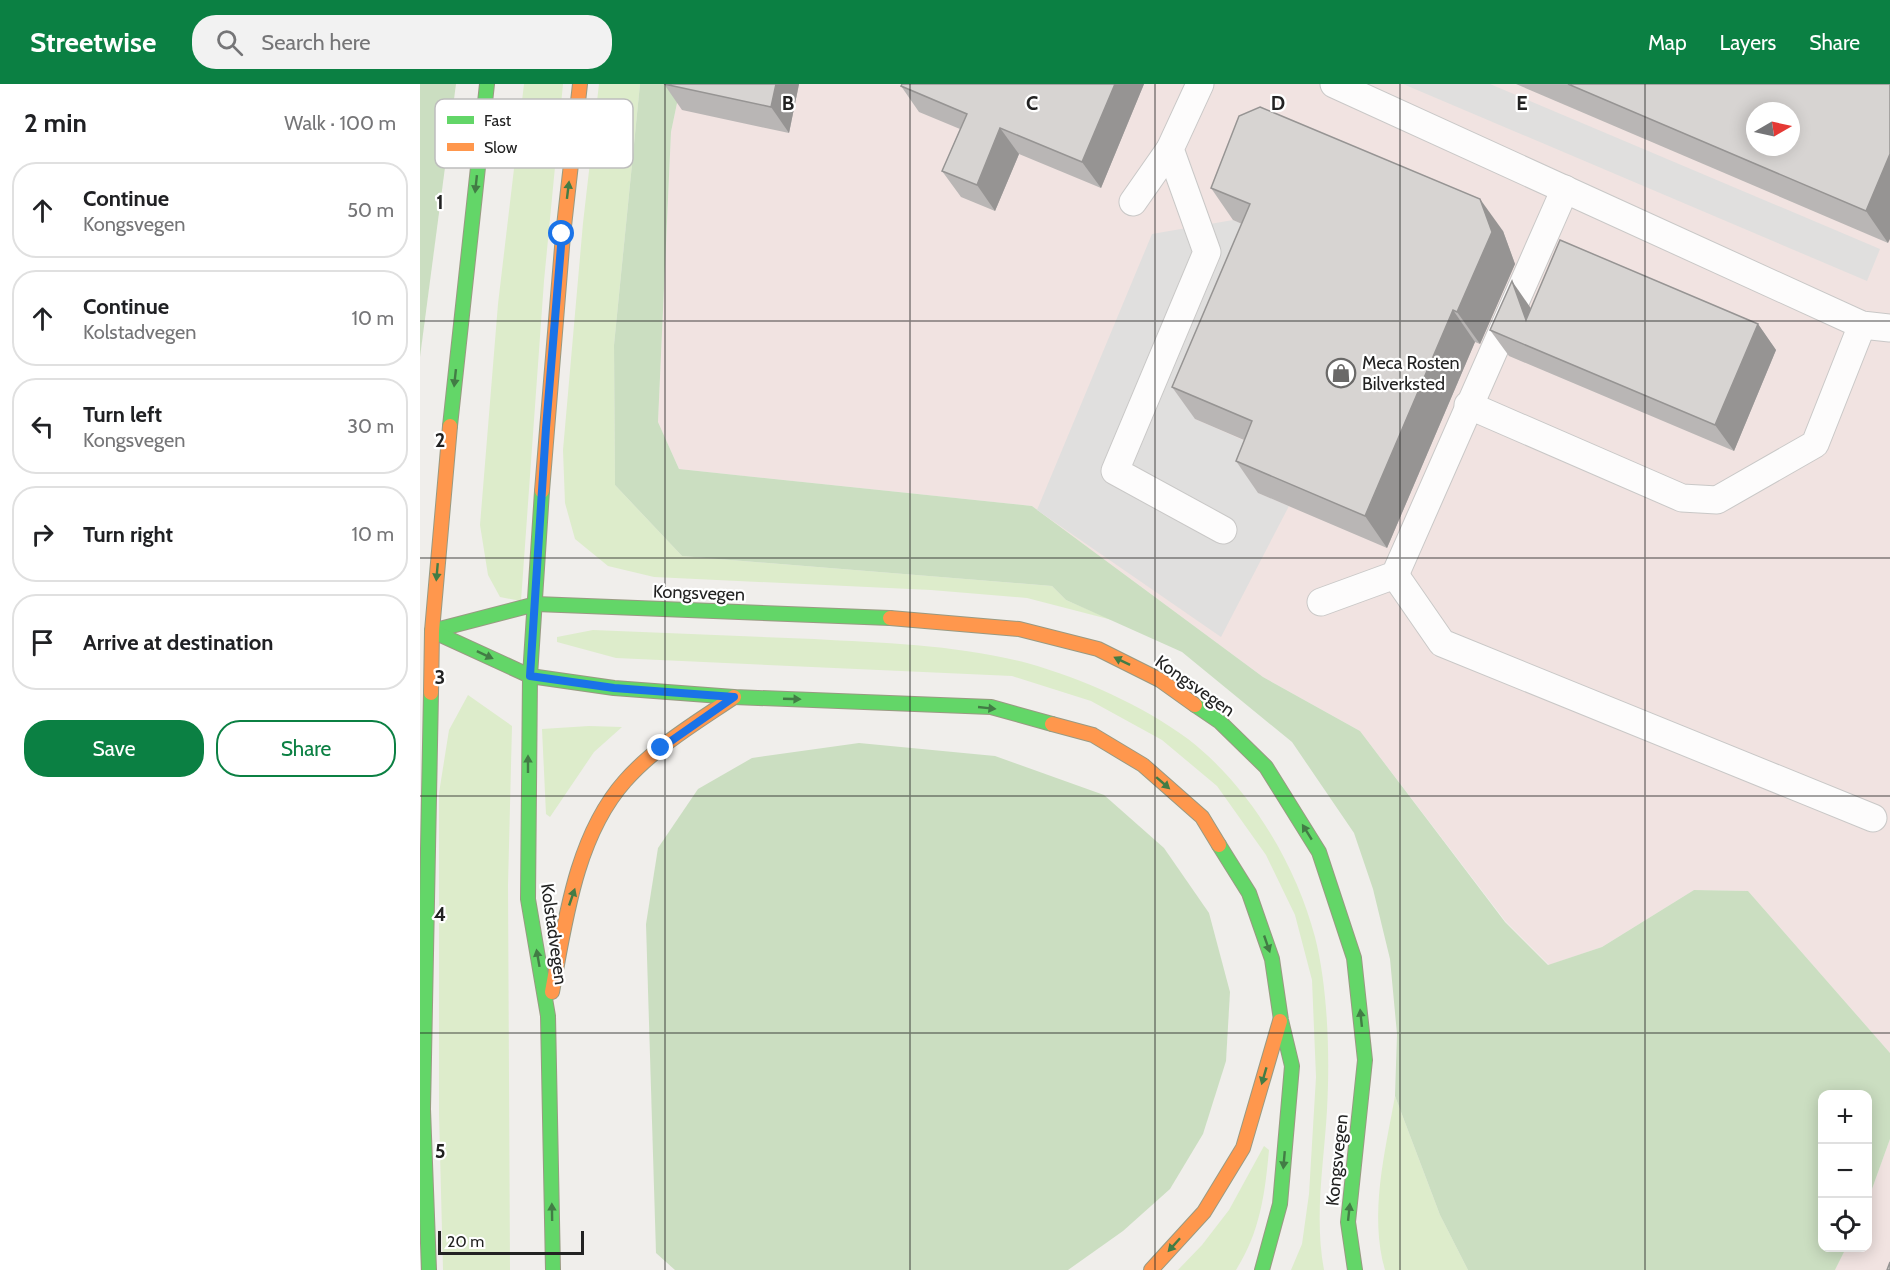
<!DOCTYPE html>
<html lang="en">
<head>
<meta charset="utf-8">
<style>
  body { margin:0; font-family:Cabin,sans-serif; background:#f2f2f2; color:#202124 }
  .controls { position:absolute; right:18px; bottom:18px; display:grid; overflow:hidden; border-radius:12px; box-shadow:0 3px 15px #0003 }
  .controls button { width:54px; height:54px; display:grid; place-items:center; padding:0; border:0; border-bottom:2px solid #e0e0e0; background:#fff; color:#202124; font:30px sans-serif }
  .compass { position:absolute; left:1326px; top:18px; width:54px; height:54px; border-radius:50%; background:#fff; box-shadow:0 3px 15px #0003; rotate:81deg }
  .scale { position:absolute; left:18px; bottom:15px; width:146px; box-sizing:border-box; padding-left:6px; border:3px solid #222; border-top:0; font-size:16px; line-height:21px; white-space:nowrap; color:#222; -webkit-text-stroke:4px #fff; paint-order:stroke }
  .stop { position:absolute; width:18px; height:18px; margin:-14px; border:4px solid #1a73e8; border-radius:50%; background:#fff }
  .stop.end { background:#1a73e8; border-color:#fff; box-shadow:0 2px 6px #0008 }
  .list { margin:0; padding:0; list-style:none }
  h2 { display:flex; justify-content:space-between; align-items:center; height:78px; margin:0; padding:0 24px; font-size:26px }
  h2 small { font-size:20px; font-weight:400; color:#757577 }
  .list li { display:grid; grid-template-columns:39px 1fr auto; gap:18px; align-items:center; box-sizing:border-box; height:96px; margin:0 12px 12px; padding:0 12px; border:2px solid #e0e0e0; border-radius:24px }
  .list b { display:block; font-size:22px; white-space:nowrap }
  .list p { margin:0; font-size:20px; white-space:nowrap; color:#757577 }
  .list em { font-size:20px; font-style:normal; color:#757577 }
  .actions { display:flex; gap:12px; padding:18px 24px }
  .actions a { flex:1; padding:14px 0; border:2px solid #0b8043; border-radius:24px; text-align:center; font-size:21px; color:#0b8043 }
  .actions .main { background:#0b8043; color:#fff }
  .icon { flex:none; width:33px; height:33px; fill:none; stroke:currentColor; stroke-width:2; stroke-linecap:round; stroke-linejoin:round }
  .map { position:relative; flex:none; width:1470px; height:1186px; overflow:hidden }
  header { display:flex; align-items:center; gap:36px; box-sizing:border-box; height:84px; padding:0 30px; background:#0b8043; color:#fff }
  header strong { font-size:28px }
  nav { display:flex; gap:33px; margin-inline-start:auto; font-size:21px }
  .search { width:420px; height:54px; background:#f2f2f2; display:flex; align-items:center; gap:15px; box-sizing:border-box; padding:0 21px; border-radius:24px; color:#757577; font-size:22px }
  main { display:flex }
  aside { flex:1; background:#fff }
  .map>svg:first-child { display:block }
  .commercial { fill:#f1e3e1; fill-rule:evenodd }
  .grass { fill:#ddeccb }
  .forest { fill:#cbdec1 }
  .parking { fill:#e0dfde }
  .lines { fill:none; stroke-linecap:round; stroke-linejoin:round }
  .lane-casing { stroke:#c9c8c7; stroke-width:29 }
  .fast-casing { stroke:#999a82; stroke-width:16 }
  .slow-casing { stroke:#999a82; stroke-width:16 }
  .lane { stroke:#fdfcfc; stroke-width:27 }
  .fast { stroke:#63d668; stroke-width:14 }
  .slow { stroke:#ff974d; stroke-width:14 }
  .wall { fill:#b9b6b5 }
  .shaded-wall { fill:#969493 }
  .building { fill:#d7d4d2; stroke:#969493; stroke-width:1.5; fill-rule:evenodd }
  .oneway { fill:#427c45 }
  .route { stroke:#1a73e8; stroke-width:8 }
  .grid { fill:none; stroke:#222; stroke-width:1.5; stroke-opacity:0.55 }
  .labels { text-anchor:middle; dominant-baseline:central; stroke-width:4.5; stroke-linejoin:round; paint-order:stroke }
  .poi-label { font-size:18px; fill:#222; stroke:#fff; text-anchor:start }
  .street-label { font-size:18px; fill:#222; stroke:#fff }
  .key { fill:#fff; stroke:#bdbdbd; stroke-width:1.5 }
  .key-label { font-size:16px; fill:#222 }
  .grid-label { font-size:20px; text-anchor:middle; font-weight:bold; fill:#222; stroke:#fff; stroke-width:4.5; stroke-linejoin:round; paint-order:stroke }
</style>
</head>
<body>
<header>
<strong>Streetwise</strong>
<div class="search"><svg class="icon" aria-label="search" viewBox="0 0 24 24"><circle cx="10" cy="10" r="6"/><path d="M15 15l6 6"/></svg>Search here</div>
<nav><a>Map</a><a>Layers</a><a>Share</a></nav>
</header>
<main>
<aside>
<h2>2 min<small>Walk · 100 m</small></h2>
<ul class="list">
<li><svg class="icon" aria-label="ahead" viewBox="0 0 24 24"><path d="M12 20V5M6 11l6-6 6 6"/></svg><div><b>Continue</b><p>Kongsvegen</p></div><em>50 m</em></li>
<li><svg class="icon" aria-label="ahead" viewBox="0 0 24 24"><path d="M12 20V5M6 11l6-6 6 6"/></svg><div><b>Continue</b><p>Kolstadvegen</p></div><em>10 m</em></li>
<li><svg class="icon" aria-label="left" viewBox="0 0 24 24"><path d="M17 20v-9H6M10 6l-5 5 5 5"/></svg><div><b>Turn left</b><p>Kongsvegen</p></div><em>30 m</em></li>
<li><svg class="icon" aria-label="right" viewBox="0 0 24 24"><path d="M7 20v-9h11M14 6l5 5-5 5"/></svg><div><b>Turn right</b></div><em>10 m</em></li>
<li><svg class="icon" aria-label="arrive" viewBox="0 0 24 24"><path d="M6 21V4h12l-3 4 3 4H6"/></svg><div><b>Arrive at destination</b></div></li>
</ul>
<div class="actions"><a class="main">Save</a><a>Share</a></div>
</aside>
<div class="map">
<svg width="1470" height="1186" viewBox="0 0 1470 1186">
  <rect width="100%" height="100%" fill="#f0eeeb"/>
  <!-- commercial -->
  <g class="commercial">
    <path d="M261,0H1470V969L1328,807L1274,806L1182,863L1129,881L1086,838L940,647L843,593L612,422L259,385L238,338L251,48ZM1335,27H1371V63H1335Z"/>
    <path d="M1470,1055V1186H1415L1426,1164H1448V1116Z"/>
  </g>
  <!-- grass -->
  <g class="grass">
    <path d="M104,0H143L124,197L101,517L80,513L68,491L60,441L78,220Z"/>
    <path d="M179,0H220L194,261L195,401L262,472L632,502L646,516L692,536L607,514L511,506L234,493L188,482L155,455L145,419L143,366L163,139Z"/>
    <path d="M173,546C247,549 320,552 394,555C464,559 539,561 607,579C663,595 722,621 768,655C829,702 876,780 895,853C908,904 910,973 907,1026C904,1079 894,1132 904,1186H871L882,1160L889,1110L896,993L892,896L875,831L846,771L797,702L742,656L671,617L592,592L196,574L137,558V553Z"/>
    <path d="M48,611L92,642L88,801L90,1186H23L19,1030V709L29,646Z"/>
    <path d="M169,642L202,643L174,668L130,733L126,730L122,645Z"/>
    <path d="M975,1012L1020,1131L1048,1186H965C949,1130 965,1068 975,1012Z"/>
    <path d="M844,1062L849,1066C845,1110 840,1148 816,1186H758L782,1161L809,1126Z"/>
  </g>
  <!-- forest -->
  <g class="forest">
    <path d="M0,0H36L0,273Z"/>
    <path d="M220,0H261L251,48L238,338L259,385L612,422L843,593L940,647L1085,838L1128,881L1182,863L1274,806L1328,807L1470,969V1055L1448,1116V1010H1402V1164H1426L1415,1186H1048L1020,1131L975,1012L977,950L970,875L953,805L934,749L872,658L762,568L646,516L632,502L262,472L195,401L194,261Z"/>
    <path d="M439,659L575,672L684,711L744,764L789,829L810,908L806,977L783,1050L750,1105L703,1147L648,1186H255L236,1169L226,840L238,764L278,705L332,674Z"/>
  </g>
  <!-- parking -->
  <g class="parking">
    <path d="M983,0H1070L1460,165L1447,197Z"/>
    <path d="M813,136L853,152L775,335L855,370L838,409L869,422L801,553L617,426L732,150Z"/>
  </g>
  <g class="lines">
    <!-- lane casing -->
    <g class="lane-casing">
      <g id="lane">
        <path d="M780,0L750,65L787,168L695,387L803,446"/>
        <path d="M914,0L1442,241L1470,244"/>
        <path d="M713,118L750,65"/>
        <path d="M1048,321L1262,414L1297,416L1395,360L1442,241"/>
        <path d="M975,491L1022,559L1453,734"/>
        <path d="M901,518L975,491L1145,105"/>
      </g>
    </g>
    <!-- fast casing -->
    <g class="fast-casing">
      <g id="fast">
        <path d="M30,342L67,0"/>
        <path d="M122,407L110,592L108,815L128,932L133,1186"/>
        <path d="M12,547L116,520L470,534"/>
        <path d="M12,547L110,592L194,604L314,613L571,623L632,640"/>
        <path d="M775,621L800,638L846,683L899,768L934,874L945,976L928,1138L935,1186"/>
        <path d="M799,761L829,809L852,875L861,936L872,982L860,1120L842,1186"/>
        <path d="M9,1186L3,1025L11,609"/>
      </g>
    </g>
    <!-- slow casing -->
    <g class="slow-casing">
      <g id="slow">
        <path d="M122,407L143,151L160,0"/>
        <path d="M470,534L599,545L678,565L740,596L775,621"/>
        <path d="M11,609L12,547L30,342"/>
        <path d="M632,640L673,651L723,681L782,733L799,761"/>
        <path d="M132,908C145,838 156,752 205,697C235,663 277,638 314,613"/>
        <path d="M731,1186L784,1128L823,1064L860,937"/>
      </g>
    </g>
    <!-- lane -->
    <use href="#lane" class="lane"/>
    <!-- fast -->
    <use href="#fast" class="fast"/>
    <!-- slow -->
    <use href="#slow" class="slow"/>
  </g>
  <!-- wall -->
  <g class="wall">
    <path d="M244,0H379L369,49L262,26Z"/>
    <path d="M724,0L681,104L599,70L575,127L541,113L522,87L540,45L499,28L481,2Z"/>
    <path d="M1096,0H1470L1468,159Z"/>
    <path d="M791,104L1083,147L1095,180L1060,260L1055,258L967,464L838,409L816,377L824,356L775,335L752,303L822,140L813,136Z"/>
    <path d="M1110,223L1111,225L1338,240L1356,266L1314,367L1089,272L1070,246Z"/>
  </g>
  <!-- shaded-wall -->
  <g class="shaded-wall">
    <path d="M356,0H379L369,49L351,23Z"/>
    <path d="M695,0H724L681,104L662,78Z"/>
    <path d="M580,44L599,70L575,127L557,101Z"/>
    <path d="M1470,70V155L1468,159L1446,127Z"/>
    <path d="M1060,115L1083,147L1095,180L1060,260L1037,228Z"/>
    <path d="M1092,197L1110,223L1124,262L1106,236Z"/>
    <path d="M1033,226L1055,258L967,464L945,432Z"/>
    <path d="M1338,240L1356,266L1314,367L1295,341Z"/>
  </g>
  <!-- building -->
  <g class="building">
    <path d="M244,0H356L351,23Z"/>
    <path d="M482,0H695L662,78L580,44L557,101L522,87L547,30L481,2Z"/>
    <path d="M1148,0H1470V70L1446,127ZM1335,27H1371V63H1335Z"/>
    <path d="M840,23L1060,115L1072,148L1037,228L1033,226L945,432L816,377L832,337L752,303L830,120L791,104L819,32Z"/>
    <path d="M1140,156L1338,240L1295,341L1070,246L1092,197L1106,236Z"/>
    <path d="M1470,1178V1186H1467Z"/>
  </g>
  <!-- one-way arrows -->
  <defs><path id="oneway-solid" d="M-6-.8H1V-3.2L6.5 0L1 3.2V.8H-6Z" transform="scale(1.5)"/></defs>
  <g class="oneway">
    <use href="#oneway-solid" transform="translate(56 100) rotate(96)"/>
    <use href="#oneway-solid" transform="translate(148 106) rotate(-83)"/>
    <use href="#oneway-solid" transform="translate(35 294) rotate(96)"/>
    <use href="#oneway-solid" transform="translate(17 488) rotate(95)"/>
    <use href="#oneway-solid" transform="translate(65 571) rotate(25)"/>
    <use href="#oneway-solid" transform="translate(702 577) rotate(-154)"/>
    <use href="#oneway-solid" transform="translate(372 615) rotate(2)"/>
    <use href="#oneway-solid" transform="translate(567 624) rotate(6)"/>
    <use href="#oneway-solid" transform="translate(108 680) rotate(-90)"/>
    <use href="#oneway-solid" transform="translate(743 699) rotate(41)"/>
    <use href="#oneway-solid" transform="translate(887 748) rotate(-122)"/>
    <use href="#oneway-solid" transform="translate(152 813) rotate(-71)"/>
    <use href="#oneway-solid" transform="translate(847 860) rotate(71)"/>
    <use href="#oneway-solid" transform="translate(118 874) rotate(-100)"/>
    <use href="#oneway-solid" transform="translate(941 934) rotate(-96)"/>
    <use href="#oneway-solid" transform="translate(844 992) rotate(106)"/>
    <use href="#oneway-solid" transform="translate(864 1076) rotate(95)"/>
    <use href="#oneway-solid" transform="translate(132 1128) rotate(-91)"/>
    <use href="#oneway-solid" transform="translate(929 1128) rotate(-84)"/>
    <use href="#oneway-solid" transform="translate(754 1161) rotate(132)"/>
  </g>
  <g class="lines">
    <!-- route -->
    <path class="route" d="M142,150L126,344L110,592L194,604L314,613L241,664"/>
  </g>
  <!-- grid -->
  <path class="grid" d="M245,0V1186M490,0V1186M735,0V1186M980,0V1186M1225,0V1186M0,237H1470M0,474H1470M0,712H1470M0,949H1470"/>
  <!-- icons -->
  <defs>
    <g id="shop-ring" transform="scale(1.5)"><circle r="9.5" fill="#fff" stroke="#6a6968" stroke-width="1.5"/><path d="M-5-2.5h2.3a2.7 3.5 0 0 1 5.4 0H5L5.5 6h-11ZM-1.5-2.5h3a1.5 2.3 0 0 0-3 0Z" fill="#6a6968"/></g>
  </defs>
  <g fill-rule="evenodd">
    <use href="#shop-ring" x="921" y="289"/>
  </g>
  <g class="labels">
    <!-- poi labels -->
    <g class="poi-label">
      <text x="942" y="279">Meca Rosten<tspan x="942" dy="21">Bilverksted</tspan></text>
    </g>
    <!-- street labels -->
    <g class="street-label">
      <text transform="translate(279 509) rotate(2)">Kongsvegen</text>
      <text transform="translate(775 602) rotate(35)">Kongsvegen</text>
      <text transform="translate(134 850) rotate(82)">Kolstadvegen</text>
      <text transform="translate(917 1076) rotate(-84)">Kongsvegen</text>
    </g>
  </g>
  <!-- legend -->
  <rect x="15" y="15" width="198" height="69" rx="9" class="key"/>
  <rect x="27" y="32" width="27" height="8" fill="#63d668"/>
  <rect x="27" y="59" width="27" height="8" fill="#ff974d"/>
  <g class="key-label">
    <text x="64" y="42">Fast</text>
    <text x="64" y="69">Slow</text>
  </g>
  <g class="grid-label">
    <text x="368" y="26">B</text>
    <text x="612" y="26">C</text>
    <text x="858" y="26">D</text>
    <text x="1102" y="26">E</text>
    <text x="20" y="125">1</text>
    <text x="20" y="363">2</text>
    <text x="20" y="600">3</text>
    <text x="20" y="837">4</text>
    <text x="20" y="1074">5</text>
  </g>
</svg>
<div class="controls">
<button>+</button>
<button>−</button>
<button><svg class="icon" aria-label="locate" viewBox="0 0 24 24"><circle cx="12" cy="12" r="6"/><path d="M12 2v4M12 18v4M2 12h4M18 12h4"/></svg></button>
</div>
<svg class="compass" viewBox="-18 -18 36 36"><path d="M0-13l5 13h-10z" fill="#e53935"/><path d="M0 13l5-13h-10z" fill="#757577"/></svg>
<div class="scale">20 m</div>
<div class="stop" style="left:142px;top:150px"></div>
<div class="stop end" style="left:241px;top:664px"></div>
</div>
</main>
</body>
</html>
